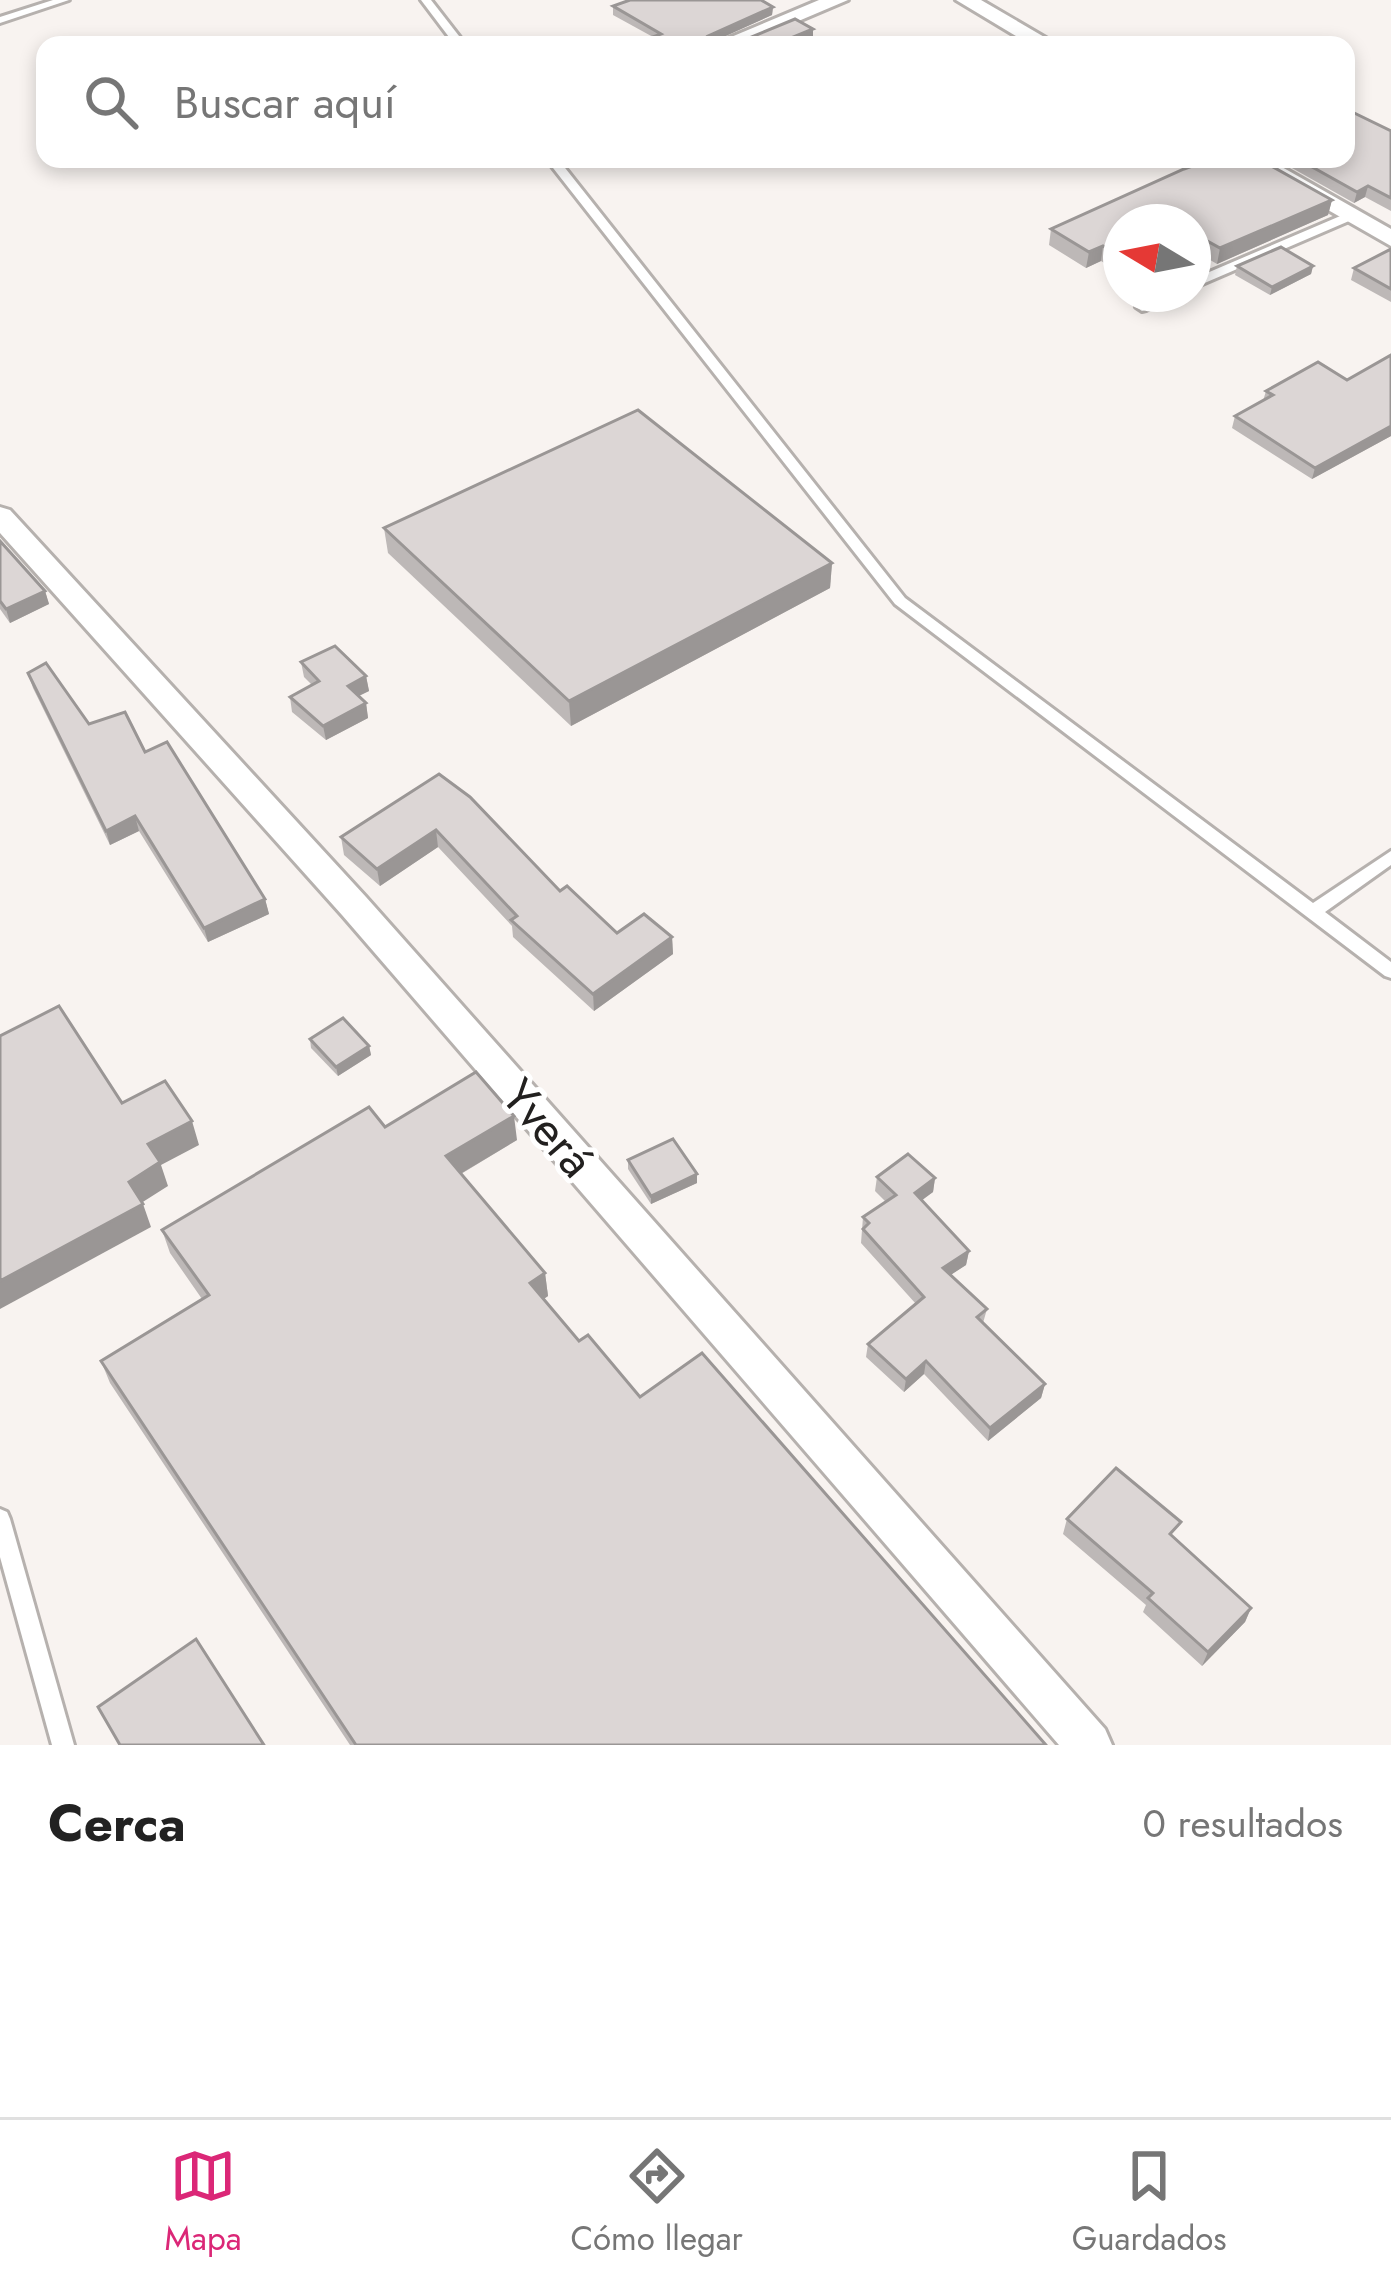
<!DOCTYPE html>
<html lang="es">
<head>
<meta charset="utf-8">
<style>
  body { margin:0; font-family:Jost,sans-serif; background:#f2f2f2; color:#222 }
  .compass { position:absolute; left:1103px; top:204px; width:108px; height:108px; border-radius:50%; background:#fff; box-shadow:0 6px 18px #0003; rotate:280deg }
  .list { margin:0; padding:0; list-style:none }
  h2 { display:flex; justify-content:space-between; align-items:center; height:156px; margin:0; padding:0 48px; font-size:51px }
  h2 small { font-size:39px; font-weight:400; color:#767676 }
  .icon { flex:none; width:66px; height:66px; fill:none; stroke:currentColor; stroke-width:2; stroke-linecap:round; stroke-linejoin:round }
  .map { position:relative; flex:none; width:1391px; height:1745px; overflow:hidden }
  .search { position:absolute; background:#fff; box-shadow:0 6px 18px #0003; left:36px; right:36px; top:36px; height:132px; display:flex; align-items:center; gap:30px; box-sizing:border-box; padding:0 42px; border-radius:24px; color:#767676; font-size:45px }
  .sheet { height:372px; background:#fff }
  nav { display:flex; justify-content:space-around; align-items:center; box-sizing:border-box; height:168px; border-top:3px solid #e0e0e0; background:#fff; font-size:33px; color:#767676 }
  nav a { display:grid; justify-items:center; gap:6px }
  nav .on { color:#db2777 }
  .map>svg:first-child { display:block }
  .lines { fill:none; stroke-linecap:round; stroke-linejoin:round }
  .service-casing { stroke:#b6b1ae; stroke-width:6 }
  .minor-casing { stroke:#b6b1ae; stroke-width:6 }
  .service { fill:#fff; fill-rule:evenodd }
  .minor { fill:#fff; fill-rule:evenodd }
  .wall { fill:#bdb8b7 }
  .shaded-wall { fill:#9a9695 }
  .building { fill:#dcd6d5; stroke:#9a9695; stroke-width:3 }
  .labels { text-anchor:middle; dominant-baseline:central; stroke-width:10; stroke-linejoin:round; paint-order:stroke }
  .street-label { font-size:48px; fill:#22201f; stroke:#fff }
</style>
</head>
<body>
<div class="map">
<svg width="1391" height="1745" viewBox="0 0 1391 1745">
  <rect width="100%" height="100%" fill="#f8f3f0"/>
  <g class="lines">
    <!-- service casing -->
    <g class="service-casing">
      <g id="service">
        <path d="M53,0H69L0,23V17Z"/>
        <path d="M421,0H431L466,45H455Z"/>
        <path d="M546,159H558L905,598L1313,903L1391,851V865L1325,912L1391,962V978L1385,976L895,604Z"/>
        <path d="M1352,211L1358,215L1356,218L1193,288V279Z"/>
        <path d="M1161,294H1177L1146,310L1142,311L1136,307Z"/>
        <path d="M0,1509L7,1512L10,1519L74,1745H52L0,1557Z"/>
      </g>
    </g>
    <!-- minor casing -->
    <g class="minor-casing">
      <g id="minor">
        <path d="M819,0H848L742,45H712Z"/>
        <path d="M956,0H981L1058,45H1031Z"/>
        <path d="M1239,159H1268L1391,229V246Z"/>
        <path d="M0,507L10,510L366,897L1105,1729L1112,1745H1059L342,915L0,533Z"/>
      </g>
    </g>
    <!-- service -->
    <use href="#service" class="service"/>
    <!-- minor -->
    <use href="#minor" class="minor"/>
  </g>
  <!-- wall -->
  <g class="wall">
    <path d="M630,0H761L773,7L772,15L714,41H742L795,19L813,29V37L794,45H632L653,37L613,15V6Z"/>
    <path d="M1391,131V211L1365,197L1354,203L1276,159H1346Z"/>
    <path d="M1233,159H1259L1332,200L1328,215L1217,264L1193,250V222H1121V273L1101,261L1086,268L1049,245L1051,229L1184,169L1209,160L1220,166Z"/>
    <path d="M1391,249V302L1351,280L1354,268Z"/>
    <path d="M1237,266H1313L1311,274L1270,295L1235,275Z"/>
    <path d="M1391,355V436L1312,479L1232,428L1235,416L1263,401L1266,391L1347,380Z"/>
    <path d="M384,528L832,563L830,588L571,726L388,553Z"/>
    <path d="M0,541L45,591L49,604L10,623L0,609Z"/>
    <path d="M301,662L366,676L369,691L359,696L366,703L368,718L326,740L292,712L290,697L312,685L304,677Z"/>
    <path d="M28,673L89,724L145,752L265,899L269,914L208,942L139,831L110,845L33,688Z"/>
    <path d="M439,774L560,891L617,933L672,937L673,954L594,1011L513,937L512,926L438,847L380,886L344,855L341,837Z"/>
    <path d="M310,1039L369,1046L371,1055L338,1076L311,1048Z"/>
    <path d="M385,1127L517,1140L461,1174L545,1273L548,1296L544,1299L579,1341L640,1397L1046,1745H350L110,1383L101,1361L202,1299L170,1253L162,1230Z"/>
    <path d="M628,1160L697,1183L651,1204L628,1169Z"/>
    <path d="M877,1177L935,1178L933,1192L921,1200L969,1251L966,1265L950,1275L987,1309L983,1323L1045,1384L1041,1398L988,1441L924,1374L904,1392L866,1357L868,1344L916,1304L861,1243L863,1217L886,1202L875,1191Z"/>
    <path d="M1067,1519L1174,1538L1251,1608L1245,1622L1202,1666L1143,1612L1146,1605L1063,1534Z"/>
  </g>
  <!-- shaded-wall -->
  <g class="shaded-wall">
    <path d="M773,7L772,15L708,44V36Z"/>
    <path d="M813,29V37L794,45H774Z"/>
    <path d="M1368,186L1365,197L1354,203L1357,192Z"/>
    <path d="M1332,200L1328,215L1217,264L1220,248Z"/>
    <path d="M1103,246L1101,261L1086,268L1089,252Z"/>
    <path d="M1313,266L1311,274L1270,295L1272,287Z"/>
    <path d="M1391,426V436L1312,479L1315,468Z"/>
    <path d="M832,563L830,588L571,726L569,701Z"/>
    <path d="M45,591L49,604L10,623L6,609Z"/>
    <path d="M366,676L369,691L350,700L348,686Z"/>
    <path d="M366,703L368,718L326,740L323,726Z"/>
    <path d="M135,816L139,831L110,845L106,831Z"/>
    <path d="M436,830L438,847L380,886L377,869Z"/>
    <path d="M265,899L269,914L208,942L204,928Z"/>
    <path d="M672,937L673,954L594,1011L593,994Z"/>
    <path d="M369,1046L371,1055L338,1076L336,1067Z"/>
    <path d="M514,1116L517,1140L450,1180L446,1156Z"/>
    <path d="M192,1121L199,1145L161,1165L168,1186L138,1205L129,1182L148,1144Z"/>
    <path d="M697,1174V1183L651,1204V1196Z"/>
    <path d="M935,1178L933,1192L913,1207L915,1193Z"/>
    <path d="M143,1204L151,1227L0,1309V1281Z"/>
    <path d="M969,1251L966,1265L940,1282L943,1268Z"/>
    <path d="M545,1273L548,1296L533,1306L530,1283Z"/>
    <path d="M926,1361L924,1374L904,1392L906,1379Z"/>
    <path d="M1045,1384L1041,1398L988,1441L990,1428Z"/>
    <path d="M1251,1608L1245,1622L1202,1666L1208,1652Z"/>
  </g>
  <!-- building -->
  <g class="building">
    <path d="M630,0H761L773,7L708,36L712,41H742L795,19L813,29L774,45H632L661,34L613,6Z"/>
    <path d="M1346,109L1391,131V198L1368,186L1357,192L1298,159H1346Z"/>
    <path d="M1233,159H1259L1332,200L1220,248L1193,233V222H1121V256L1103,246L1089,252L1051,229L1184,169L1209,160L1220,166Z"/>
    <path d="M1281,247L1313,266L1272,287L1237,266Z"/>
    <path d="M1391,249V289L1354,268Z"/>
    <path d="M1391,355V426L1315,468L1235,416L1273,395L1266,391L1318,362L1347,380Z"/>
    <path d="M638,410L832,563L569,701L384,528Z"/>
    <path d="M0,541L45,591L6,609L0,601Z"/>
    <path d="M335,646L366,676L348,686L366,703L323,726L290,697L319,681L301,662Z"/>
    <path d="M46,663L89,724L125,712L145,752L167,742L265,899L204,928L135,816L106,831L28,673Z"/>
    <path d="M439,774L470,797L560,891L567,886L617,933L644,914L672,937L593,994L511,920L517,916L436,830L377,869L341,837Z"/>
    <path d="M59,1006L122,1103L165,1081L192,1121L148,1144L160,1162L129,1182L143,1204L0,1281V1036Z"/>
    <path d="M343,1018L369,1046L336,1067L310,1039Z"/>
    <path d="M476,1072L514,1116L446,1156L545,1273L530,1283L579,1341L588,1335L640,1397L702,1353L1046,1745H356L101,1361L209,1295L162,1230L369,1107L385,1127Z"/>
    <path d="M673,1139L697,1174L651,1196L628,1160Z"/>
    <path d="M908,1154L935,1178L915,1193L969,1251L943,1268L987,1309L977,1317L1045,1384L990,1428L926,1361L906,1379L868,1344L924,1297L863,1229L869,1223L863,1217L896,1195L877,1177Z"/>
    <path d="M1116,1468L1181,1522L1170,1534L1251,1608L1208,1652L1148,1598L1153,1593L1067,1519Z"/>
    <path d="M196,1639L264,1745H120L98,1707Z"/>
  </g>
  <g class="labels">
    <!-- street labels -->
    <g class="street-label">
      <text transform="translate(548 1128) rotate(49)">Yverá</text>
    </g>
  </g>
</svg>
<svg class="compass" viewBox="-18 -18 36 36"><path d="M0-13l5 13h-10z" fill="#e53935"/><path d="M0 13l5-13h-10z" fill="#767676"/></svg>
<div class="search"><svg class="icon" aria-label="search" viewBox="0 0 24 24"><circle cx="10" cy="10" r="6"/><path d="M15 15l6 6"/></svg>Buscar aquí</div>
</div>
<section class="sheet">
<h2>Cerca<small>0 resultados</small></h2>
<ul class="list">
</ul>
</section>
<nav>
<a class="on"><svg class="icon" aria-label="map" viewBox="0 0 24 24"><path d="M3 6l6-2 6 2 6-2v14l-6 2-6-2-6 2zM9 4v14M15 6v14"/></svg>Mapa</a>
<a><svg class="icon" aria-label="directions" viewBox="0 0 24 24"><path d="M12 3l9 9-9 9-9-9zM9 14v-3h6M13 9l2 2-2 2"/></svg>Cómo llegar</a>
<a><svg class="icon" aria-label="saved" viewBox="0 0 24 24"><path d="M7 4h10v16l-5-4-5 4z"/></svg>Guardados</a>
</nav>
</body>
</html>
